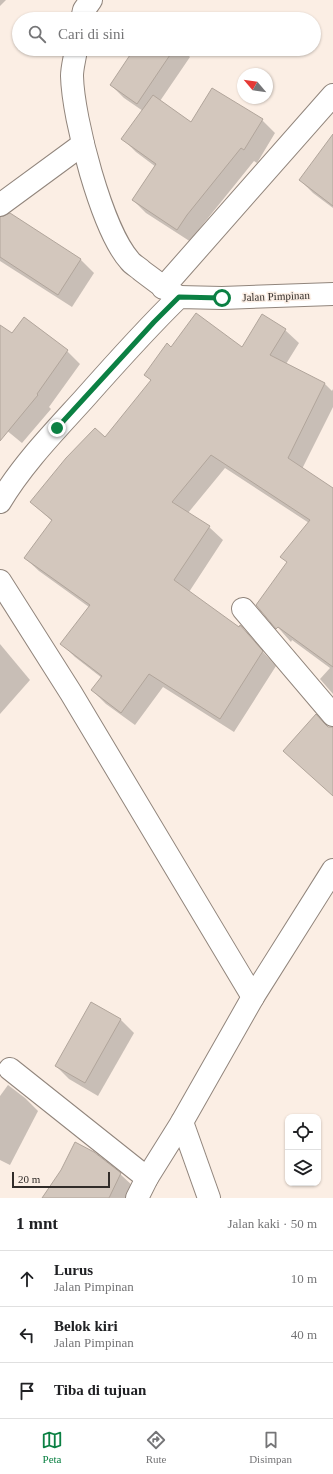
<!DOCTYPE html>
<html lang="id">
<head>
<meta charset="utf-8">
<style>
  body { margin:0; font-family:Georgia,serif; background:#f6f6f6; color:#202124 }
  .controls { position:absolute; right:12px; bottom:12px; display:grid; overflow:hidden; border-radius:8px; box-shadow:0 1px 3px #0004 }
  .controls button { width:36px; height:36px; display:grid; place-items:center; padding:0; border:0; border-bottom:1px solid #e0e0e0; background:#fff; color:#202124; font:20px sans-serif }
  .compass { position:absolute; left:237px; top:68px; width:36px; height:36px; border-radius:50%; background:#fff; box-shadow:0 1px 3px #0004; rotate:299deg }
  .scale { position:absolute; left:12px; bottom:10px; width:98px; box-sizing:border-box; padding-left:4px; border:2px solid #312c29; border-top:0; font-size:11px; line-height:14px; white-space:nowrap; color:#312c29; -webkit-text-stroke:3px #fbeee4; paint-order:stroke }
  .stop { position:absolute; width:12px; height:12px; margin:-9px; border:3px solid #0b8043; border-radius:50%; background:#fff }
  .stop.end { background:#0b8043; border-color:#fff; box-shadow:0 1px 4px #0008 }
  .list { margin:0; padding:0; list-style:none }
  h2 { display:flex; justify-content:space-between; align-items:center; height:52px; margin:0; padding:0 16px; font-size:17px }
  h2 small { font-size:13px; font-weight:400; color:#757577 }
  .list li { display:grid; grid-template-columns:26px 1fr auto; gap:12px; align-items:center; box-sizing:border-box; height:56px; padding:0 16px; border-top:1px solid #e0e0e0 }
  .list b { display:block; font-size:15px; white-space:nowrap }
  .list p { margin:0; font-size:13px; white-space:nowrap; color:#757577 }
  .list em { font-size:13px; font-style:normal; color:#757577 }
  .icon { flex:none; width:22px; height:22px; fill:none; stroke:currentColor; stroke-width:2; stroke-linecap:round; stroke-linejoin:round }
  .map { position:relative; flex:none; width:333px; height:1198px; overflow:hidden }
  .search { position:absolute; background:#fff; box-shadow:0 1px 3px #0004; left:12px; right:12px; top:12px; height:44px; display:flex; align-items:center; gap:10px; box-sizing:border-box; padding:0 14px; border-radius:22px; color:#757577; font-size:15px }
  .sheet { height:220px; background:#fff }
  nav { display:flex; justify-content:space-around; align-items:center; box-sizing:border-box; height:56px; border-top:1px solid #e0e0e0; background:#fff; font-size:11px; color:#757577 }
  nav a { display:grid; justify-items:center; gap:2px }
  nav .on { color:#0b8043 }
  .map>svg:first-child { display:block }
  .shadow { fill:#0003 }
  .building { fill:#d3c7bd; stroke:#b1a59b }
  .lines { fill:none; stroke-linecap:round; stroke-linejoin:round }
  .minor-casing { stroke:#91857c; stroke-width:24 }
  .minor { stroke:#fff; stroke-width:22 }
  .route { stroke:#0b8043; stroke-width:5 }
  .labels { text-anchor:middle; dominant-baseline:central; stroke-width:3; stroke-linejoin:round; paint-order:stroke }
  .street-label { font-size:11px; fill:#312c29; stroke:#fbeee4 }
</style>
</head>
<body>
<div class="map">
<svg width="333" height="1198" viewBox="0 0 333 1198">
  <rect width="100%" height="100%" fill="#fbeee4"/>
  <!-- shadow -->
  <g class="shadow">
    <path d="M0,0H6L0,6Z"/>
    <path d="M136,49H182L190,57L160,101L192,123L262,120L275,133L257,163L254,161L200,228L191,242L146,213L133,200L156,167L136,152L123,139L143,111L124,98L111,85Z"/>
    <path d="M333,139V208L313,193L300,180Z"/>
    <path d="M10,214L81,260L94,273L72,307L0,261V221Z"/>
    <path d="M0,326L12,335L67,351L80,364L49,407L51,409L22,443L0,425Z"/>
    <path d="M285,330L299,343L286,364L324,383L332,391L333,389V407L302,469L333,490V694L320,679L330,668L292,640L291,642L257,604L288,563L282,557L309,523L225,468L188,513L209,527L223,540L189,592L239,628L240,627L276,666L234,732L163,687L135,725L106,704L92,690L102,678L75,657L62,644L89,607L39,571L25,558L52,521L31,502L105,439L152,381L146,375L171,348H243Z"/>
    <path d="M0,644L30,680L0,714Z"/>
    <path d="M92,1003L121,1020L134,1033L98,1096L69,1079L56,1066Z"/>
    <path d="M8,1085L25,1098L38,1111L10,1165L0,1160V1096Z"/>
    <path d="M62,1171L120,1174L134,1187L128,1198H44Z"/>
  </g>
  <!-- building -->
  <g class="building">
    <path d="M134,49H174L137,104L110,85Z"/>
    <path d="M212,88L263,119L244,150L241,148L187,215L177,230L132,200L156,164L121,139L153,95L191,122Z"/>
    <path d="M333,134V206L299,180Z"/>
    <path d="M10,213L81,259L58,295L0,257V217Z"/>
    <path d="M196,313L242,347L262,314L286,329L270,355L325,383L288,458L333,488V667L278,627L276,629L256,605L287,562L280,557L310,520L211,455L172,502L210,526L174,580L239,627L240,625L263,651L220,719L149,674L121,713L91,690L102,676L60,644L90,605L24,558L52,520L30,502L66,458L95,428L105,437L151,380L144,375L167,343L171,347Z"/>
    <path d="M24,317L68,350L37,394L38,395L0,441V325L12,333Z"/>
    <path d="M316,714L324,723L328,727H333V796L283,751Z"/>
    <path d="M91,1002L121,1019L85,1083L55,1066Z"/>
    <path d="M75,1142L94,1152L121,1173L109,1198H42L61,1170Z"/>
  </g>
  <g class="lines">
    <!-- minor casing -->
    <g class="minor-casing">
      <g id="minor">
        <path d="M82,19L84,10L91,0"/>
        <path d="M76,49C75,58 72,67 72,76C73,119 102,230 130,261C133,265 138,267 142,271C154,280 165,289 179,297"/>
        <path d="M0,205L83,144"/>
        <path d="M163,288L333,95"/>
        <path d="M0,502C22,465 53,433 83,400C114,365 145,330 179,297L222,298L333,294"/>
        <path d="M0,581L71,693L253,997"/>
        <path d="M243,609L333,715"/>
        <path d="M10,1069L147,1178"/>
        <path d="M182,1122L209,1198"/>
        <path d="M137,1198L147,1178L182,1122L253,997L333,870"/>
      </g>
    </g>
    <!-- minor -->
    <use href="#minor" class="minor"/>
  </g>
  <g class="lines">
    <!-- route -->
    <path class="route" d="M57,428L154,322L179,297L222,298"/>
  </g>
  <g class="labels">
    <!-- street labels -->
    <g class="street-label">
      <text transform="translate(276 296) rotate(-2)">Jalan Pimpinan</text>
    </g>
  </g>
</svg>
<div class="controls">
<button><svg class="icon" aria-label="locate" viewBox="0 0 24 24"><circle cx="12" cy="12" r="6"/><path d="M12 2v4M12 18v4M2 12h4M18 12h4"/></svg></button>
<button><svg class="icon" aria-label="layers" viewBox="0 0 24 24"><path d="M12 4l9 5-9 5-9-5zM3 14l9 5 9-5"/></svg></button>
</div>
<svg class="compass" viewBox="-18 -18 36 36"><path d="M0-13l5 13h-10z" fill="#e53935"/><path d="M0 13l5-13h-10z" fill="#757577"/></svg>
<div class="scale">20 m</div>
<div class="stop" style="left:222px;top:298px"></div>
<div class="stop end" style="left:57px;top:428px"></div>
<div class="search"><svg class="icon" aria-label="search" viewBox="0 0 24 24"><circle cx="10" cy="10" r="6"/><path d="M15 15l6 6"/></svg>Cari di sini</div>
</div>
<section class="sheet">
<h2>1 mnt<small>Jalan kaki · 50 m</small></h2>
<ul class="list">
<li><svg class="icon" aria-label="ahead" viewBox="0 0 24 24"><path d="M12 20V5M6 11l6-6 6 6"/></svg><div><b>Lurus</b><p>Jalan Pimpinan</p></div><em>10 m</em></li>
<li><svg class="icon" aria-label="left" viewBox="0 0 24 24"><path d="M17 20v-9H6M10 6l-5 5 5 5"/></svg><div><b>Belok kiri</b><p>Jalan Pimpinan</p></div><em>40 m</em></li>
<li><svg class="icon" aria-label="arrive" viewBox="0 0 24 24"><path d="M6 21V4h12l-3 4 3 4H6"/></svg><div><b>Tiba di tujuan</b></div></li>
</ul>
</section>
<nav>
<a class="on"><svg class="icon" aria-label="map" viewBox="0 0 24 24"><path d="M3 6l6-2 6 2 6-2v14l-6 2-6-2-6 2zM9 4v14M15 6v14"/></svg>Peta</a>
<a><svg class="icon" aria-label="directions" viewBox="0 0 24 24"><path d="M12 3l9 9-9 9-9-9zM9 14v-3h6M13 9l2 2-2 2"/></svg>Rute</a>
<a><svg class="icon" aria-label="saved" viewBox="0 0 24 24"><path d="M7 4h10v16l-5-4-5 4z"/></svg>Disimpan</a>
</nav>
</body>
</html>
